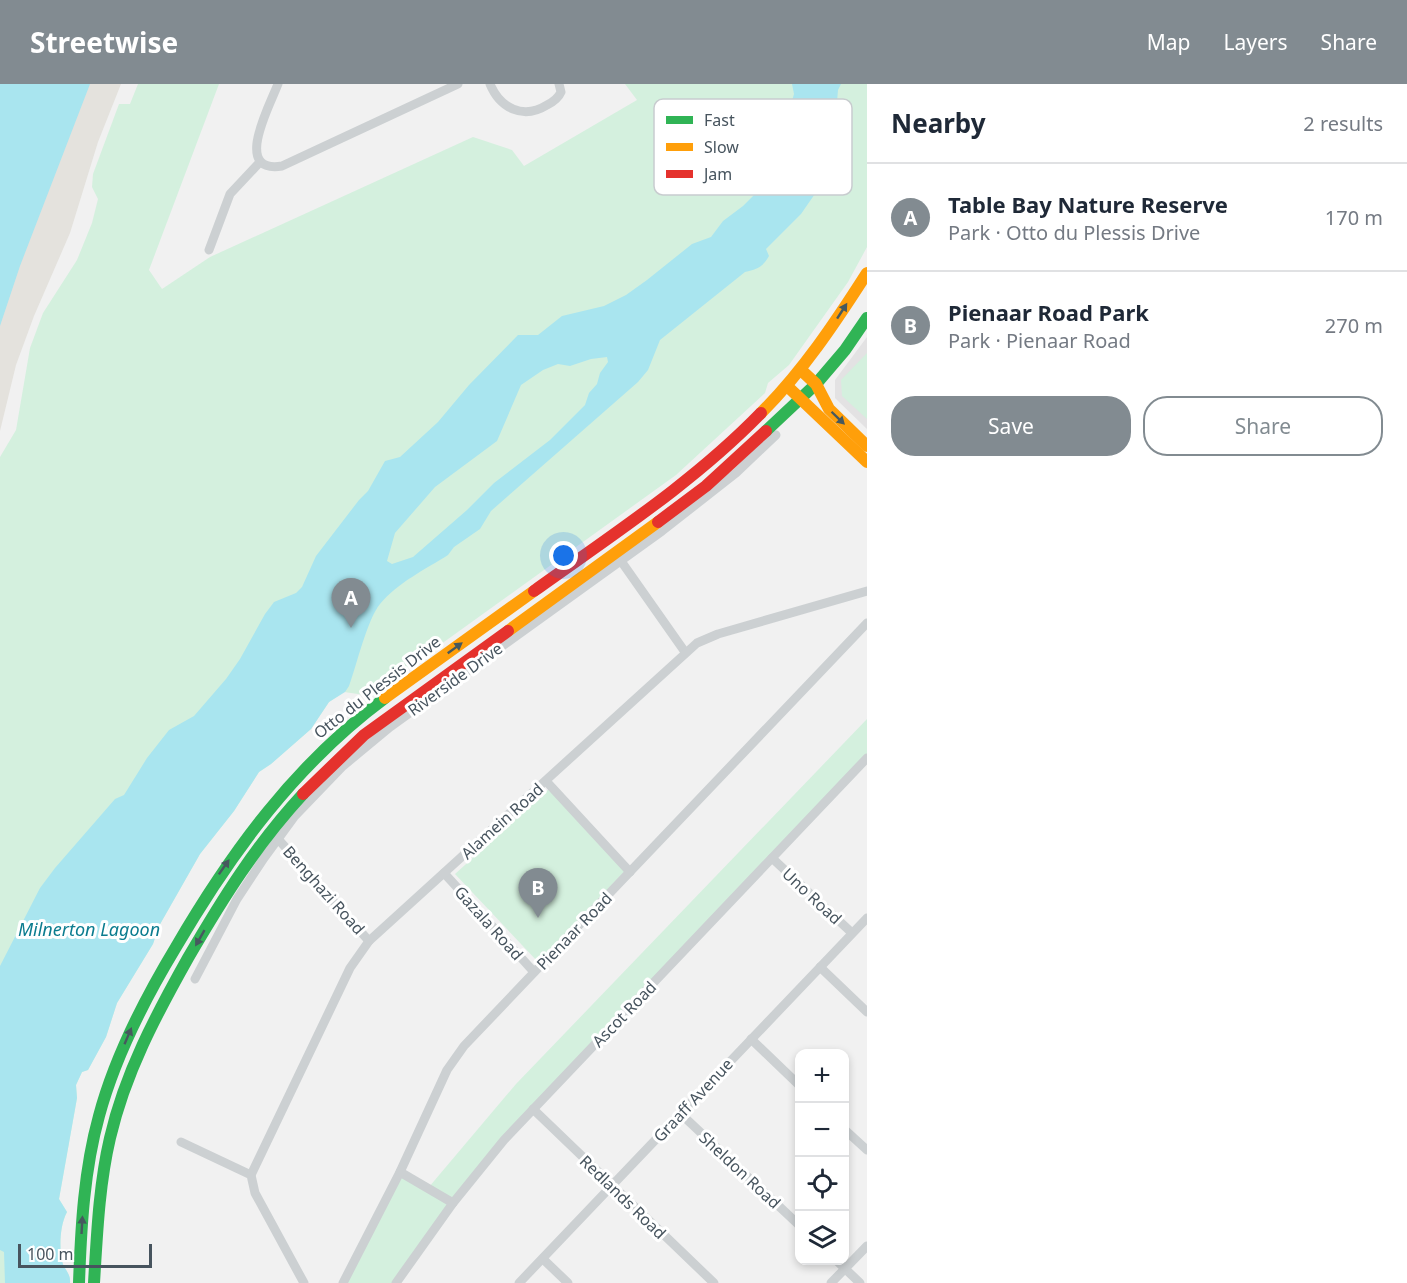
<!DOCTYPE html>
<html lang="en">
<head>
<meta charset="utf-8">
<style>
  body { margin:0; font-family:"Noto Sans",sans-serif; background:#f2f2f3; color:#1f2937 }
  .controls { position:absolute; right:18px; bottom:18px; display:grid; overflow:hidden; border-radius:12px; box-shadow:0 3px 9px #0003 }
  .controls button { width:54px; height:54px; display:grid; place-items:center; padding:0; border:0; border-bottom:2px solid #e0e1e3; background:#fff; color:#1f2937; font:30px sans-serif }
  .scale { position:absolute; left:18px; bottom:15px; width:134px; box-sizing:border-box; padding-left:6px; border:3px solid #47545e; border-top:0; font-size:16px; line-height:21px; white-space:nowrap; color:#47545e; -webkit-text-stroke:4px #fff; paint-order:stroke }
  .you { position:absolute; left:564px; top:472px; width:21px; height:21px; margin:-15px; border:4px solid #fff; border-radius:50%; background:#1a73e8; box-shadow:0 0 0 9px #1a73e833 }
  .badge { display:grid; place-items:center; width:39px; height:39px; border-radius:50%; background:#828b91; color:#fff; font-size:20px; font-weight:700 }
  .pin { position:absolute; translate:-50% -50px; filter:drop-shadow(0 2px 3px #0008) }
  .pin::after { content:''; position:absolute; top:32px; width:21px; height:18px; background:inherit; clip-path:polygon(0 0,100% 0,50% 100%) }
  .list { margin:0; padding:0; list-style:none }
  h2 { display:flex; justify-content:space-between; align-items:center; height:78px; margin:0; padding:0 24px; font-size:26px }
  h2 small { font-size:20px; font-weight:400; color:#747a83 }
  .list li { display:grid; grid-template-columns:39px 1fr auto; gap:18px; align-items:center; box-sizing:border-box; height:108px; padding:0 24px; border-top:2px solid #e0e1e3 }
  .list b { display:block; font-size:22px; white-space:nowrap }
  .list p { margin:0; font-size:20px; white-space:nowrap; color:#747a83 }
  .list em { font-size:20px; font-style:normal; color:#747a83 }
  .actions { display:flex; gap:12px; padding:18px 24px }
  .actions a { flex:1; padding:14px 0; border:2px solid #828b91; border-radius:24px; text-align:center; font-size:21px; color:#828b91 }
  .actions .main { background:#828b91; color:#fff }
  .icon { flex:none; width:33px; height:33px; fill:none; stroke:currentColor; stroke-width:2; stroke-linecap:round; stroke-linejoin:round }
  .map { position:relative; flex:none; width:867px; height:1199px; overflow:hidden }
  header { display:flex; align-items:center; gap:36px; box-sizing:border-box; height:84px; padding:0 30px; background:#828b91; color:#fff }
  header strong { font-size:28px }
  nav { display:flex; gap:33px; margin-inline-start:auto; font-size:21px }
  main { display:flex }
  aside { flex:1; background:#fff }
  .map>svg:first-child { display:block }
  .education { fill:#e3e2e3 }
  .green { fill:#d4f0de }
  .sand { fill:#e4e2dd }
  .water { fill:#a9e5ef; fill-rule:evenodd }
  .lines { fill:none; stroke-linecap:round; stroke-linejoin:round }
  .street { stroke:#ccd0d2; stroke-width:9 }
  .fast { stroke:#30b455; stroke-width:12 }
  .slow { stroke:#ff9f0a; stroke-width:12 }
  .jam { stroke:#e5322d; stroke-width:12 }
  .oneway { fill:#46595e }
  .labels { text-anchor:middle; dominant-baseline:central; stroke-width:6; stroke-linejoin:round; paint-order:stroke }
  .street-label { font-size:16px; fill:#47545e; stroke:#fff }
  .water-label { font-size:18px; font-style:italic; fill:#0b7c8f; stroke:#fff }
  .key { fill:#fff; stroke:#c8cccf; stroke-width:1.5 }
  .key-label { font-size:16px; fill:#47545e }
</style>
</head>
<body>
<header>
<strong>Streetwise</strong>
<nav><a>Map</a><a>Layers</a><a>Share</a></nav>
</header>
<main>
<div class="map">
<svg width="867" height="1199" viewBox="0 0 867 1199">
  <rect width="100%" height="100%" fill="#f1f1f1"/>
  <!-- education -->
  <path class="education" d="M867,253V345L835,314V296Z"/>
  <!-- green -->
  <g class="green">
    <path d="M138,0H219L149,186L162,205L210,173L473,53L512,66L524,82L637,16L625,0H867V163L848,198L789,281L768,299L765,309L676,391L380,604L365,611L344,608L329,618L311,645L271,680L259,688L234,727L200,770L159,842L153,860L117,919L106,953L88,986L82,988L76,1001L77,1014L59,1115L67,1128C60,1141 59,1162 62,1177C64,1186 71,1189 70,1199H0V373L16,346L30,264L43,229L77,176L92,139L98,115L92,103L93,90L119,20H130Z"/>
    <path d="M867,269V335L842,312L841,296Z"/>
    <path d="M867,635V674L504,1056L396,1199H343L400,1088L429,1103L516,1000Z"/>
    <path d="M549,705L625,787L538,878L455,790Z"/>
  </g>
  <!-- sand -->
  <path class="sand" d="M44,0H121L98,58L70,149L34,232L16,281L0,347V84Z"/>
  <!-- water -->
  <g class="water">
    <path d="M0,0H90L20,182L0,242Z"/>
    <path d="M792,0H841L838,6L834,53L819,104L801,130L766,165L769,172C763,183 757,185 745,188L660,256L648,286L638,298L491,427L480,445L454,463L448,471C426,485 397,499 380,520C367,536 357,580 349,602L345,608L329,618L311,645L271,680L259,688L234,727L200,770L159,842L153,860L117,919L106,953L88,986L82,988L76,1001L77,1014L59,1115L67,1128C60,1141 59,1162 62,1177C64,1186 71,1189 70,1199H5L4,1168L0,1166V882L40,804L55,784L115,715L124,711L147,674L169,646L194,632L226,595L240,575L265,530L274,518L296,509L302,503L316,472L359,416L368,407L385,377L400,373L438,338L469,301L518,251H538L562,232L604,222L626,211L647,196L692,160L711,153L723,137L743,122L760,105L774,76L787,34L794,10ZM607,273L608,278L600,289L597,300L589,309L585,321L550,356L494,399L467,426L413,473L392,480L387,477L395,449L435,403L497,357L521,301L543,286L558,280L570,282L591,275Z"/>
  </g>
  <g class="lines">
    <!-- street -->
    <g class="street">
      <path d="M278,0C270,21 232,90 282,82L458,0"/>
      <path d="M490,0C500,24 523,36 547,21C553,18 558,15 561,8L559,0"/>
      <path d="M209,166L230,110L260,78"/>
      <path d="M621,477L685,568"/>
      <path d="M546,697L630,788"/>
      <path d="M278,755L369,857"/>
      <path d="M772,774L852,849"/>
      <path d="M444,789L534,888"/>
      <path d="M820,883L867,928"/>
      <path d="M195,895L237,815L264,774L294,733L343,682L390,643L662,447L736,389L776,351"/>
      <path d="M751,955L800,1002"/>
      <path d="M533,1025L714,1199"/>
      <path d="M681,1030L800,1142"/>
      <path d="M844,1045L867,1066"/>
      <path d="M181,1058L251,1091L255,1109L304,1199"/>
      <path d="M400,1088L453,1119"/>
      <path d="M251,1091L350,884L369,857L697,559L718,550L867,507"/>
      <path d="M543,1175L568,1199"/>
      <path d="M836,1176L860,1199"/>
      <path d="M343,1199L400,1088L447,986L464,962L867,539"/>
      <path d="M396,1199L453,1119L504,1056L867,674"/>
      <path d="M519,1199L867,834"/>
      <path d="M831,1199L867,1162"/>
    </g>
    <!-- fast -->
    <g class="fast">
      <path d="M766,347L816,300L845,266L867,234"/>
      <path d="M79,1199C81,1143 84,1086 99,1032C115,972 144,916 176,863C232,767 296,680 385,614"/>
      <path d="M94,1199C97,1150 99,1101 110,1054C125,989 156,931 188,874C223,814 256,761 303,710"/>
    </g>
    <!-- slow -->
    <g class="slow">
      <path d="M801,286L816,300L829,325L867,362"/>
      <path d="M787,302L867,378"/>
      <path d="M761,329C803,287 835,239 867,189"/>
      <path d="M508,547L658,438"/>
      <path d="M385,614L534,507"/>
    </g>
    <!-- jam -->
    <g class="jam">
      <path d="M658,438L706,402L766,347"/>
      <path d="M534,507C612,451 694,398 761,329"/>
      <path d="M303,710L364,651L508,547"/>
    </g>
  </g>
  <!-- one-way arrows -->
  <defs><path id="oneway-solid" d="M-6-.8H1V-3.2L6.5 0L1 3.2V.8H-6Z" transform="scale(1.5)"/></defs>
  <g class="oneway">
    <use href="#oneway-solid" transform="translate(842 227) rotate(-57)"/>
    <use href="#oneway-solid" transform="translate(838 334) rotate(44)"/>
    <use href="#oneway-solid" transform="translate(455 564) rotate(-36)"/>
    <use href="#oneway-solid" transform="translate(224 783) rotate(-55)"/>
    <use href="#oneway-solid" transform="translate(200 854) rotate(120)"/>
    <use href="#oneway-solid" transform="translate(128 952) rotate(-67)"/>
    <use href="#oneway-solid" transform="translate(82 1141) rotate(-87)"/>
  </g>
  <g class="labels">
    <!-- street labels -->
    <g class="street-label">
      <text transform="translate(455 595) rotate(-36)">Riverside Drive</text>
      <text transform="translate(377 603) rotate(-38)">Otto du Plessis Drive</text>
      <text transform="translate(502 737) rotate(-42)">Alamein Road</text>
      <text transform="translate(324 806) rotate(48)">Benghazi Road</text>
      <text transform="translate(812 812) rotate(43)">Uno Road</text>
      <text transform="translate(489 839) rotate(48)">Gazala Road</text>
      <text transform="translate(574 847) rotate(-46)">Pienaar Road</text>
      <text transform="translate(624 930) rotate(-46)">Ascot Road</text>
      <text transform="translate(693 1016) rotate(-47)">Graaff Avenue</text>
      <text transform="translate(740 1086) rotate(43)">Sheldon Road</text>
      <text transform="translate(623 1113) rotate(44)">Redlands Road</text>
    </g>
    <!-- water labels -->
    <g class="water-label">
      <text x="89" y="845">Milnerton Lagoon</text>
    </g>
  </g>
  <!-- legend -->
  <rect x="654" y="15" width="198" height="96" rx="9" class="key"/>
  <rect x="666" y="32" width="27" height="8" fill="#30b455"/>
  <rect x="666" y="59" width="27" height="8" fill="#ff9f0a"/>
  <rect x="666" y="86" width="27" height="8" fill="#e5322d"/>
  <g class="key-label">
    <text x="704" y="42">Fast</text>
    <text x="704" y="69">Slow</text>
    <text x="704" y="96">Jam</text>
  </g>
</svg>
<div class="controls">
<button>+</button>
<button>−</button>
<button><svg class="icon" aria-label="locate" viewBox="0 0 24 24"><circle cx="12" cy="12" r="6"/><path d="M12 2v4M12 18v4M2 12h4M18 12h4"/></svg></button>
<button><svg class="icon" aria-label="layers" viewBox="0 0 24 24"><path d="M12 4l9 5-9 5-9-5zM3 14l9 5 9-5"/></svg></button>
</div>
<div class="scale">100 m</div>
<div class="you"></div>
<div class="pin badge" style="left:351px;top:544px">A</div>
<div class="pin badge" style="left:538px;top:834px">B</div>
</div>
<aside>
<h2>Nearby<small>2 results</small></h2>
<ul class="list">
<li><span class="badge">A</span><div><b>Table Bay Nature Reserve</b><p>Park · Otto du Plessis Drive</p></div><em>170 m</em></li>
<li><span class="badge">B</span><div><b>Pienaar Road Park</b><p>Park · Pienaar Road</p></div><em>270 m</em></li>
</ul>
<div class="actions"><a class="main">Save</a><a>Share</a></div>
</aside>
</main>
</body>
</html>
